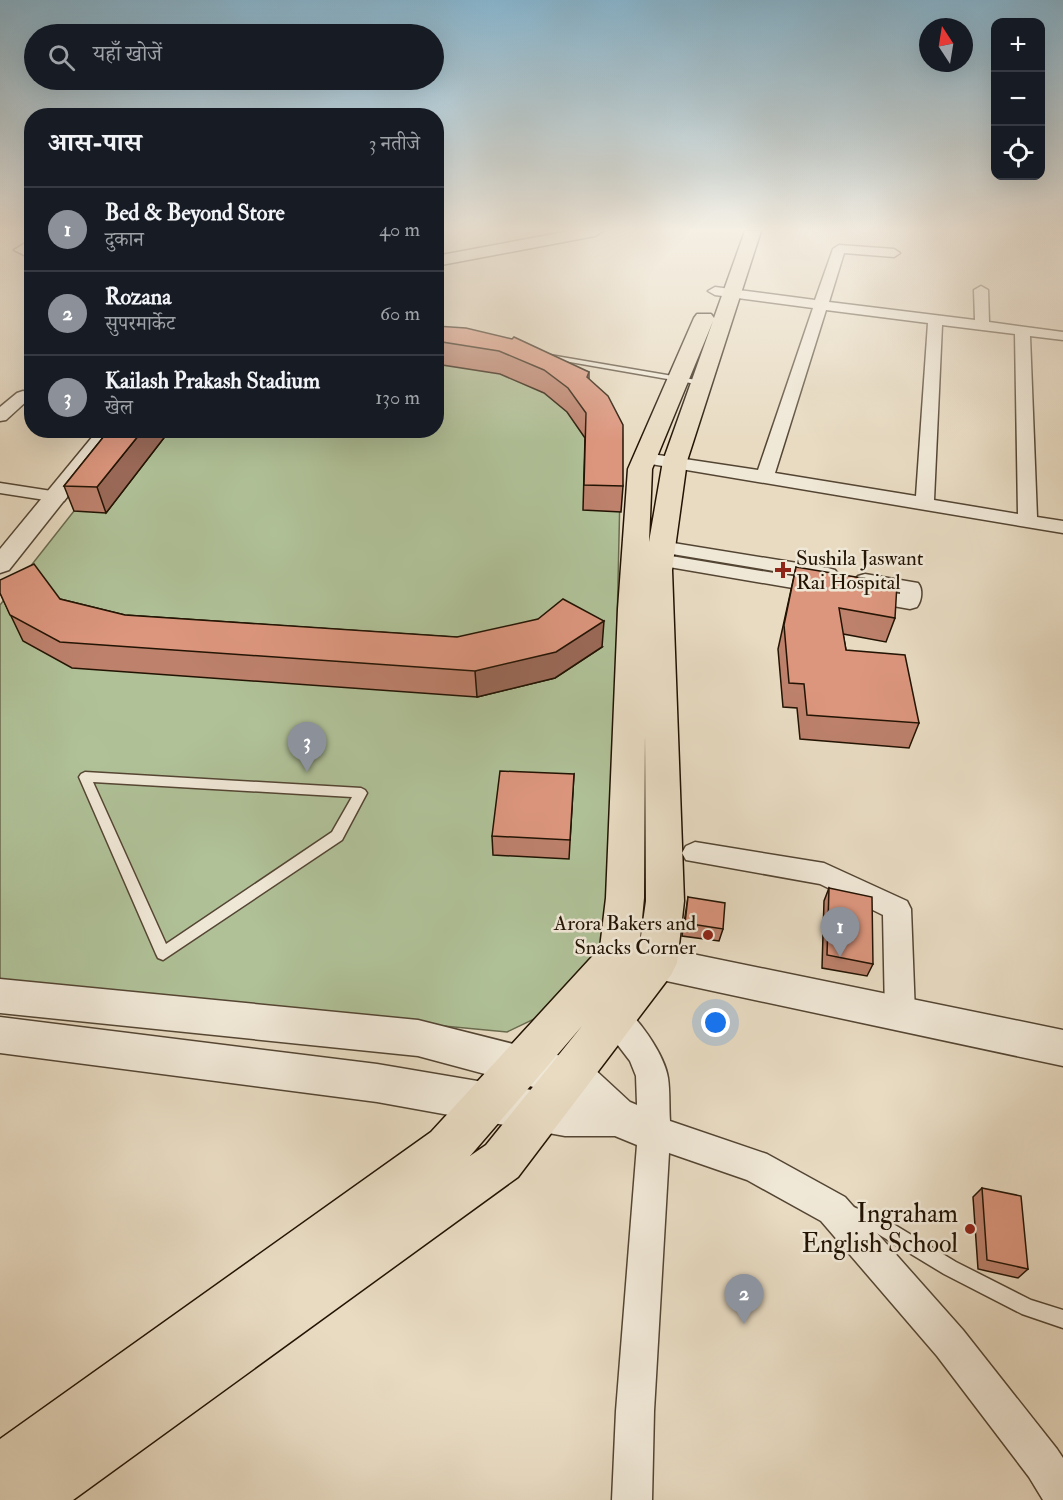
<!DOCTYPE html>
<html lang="hi">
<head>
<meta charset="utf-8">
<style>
  body { margin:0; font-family:"IM FELL Double Pica","Noto Serif Devanagari",serif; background:#20242c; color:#f1f3f6 }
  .controls { position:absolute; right:18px; top:18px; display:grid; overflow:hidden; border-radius:12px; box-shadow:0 6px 24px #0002 }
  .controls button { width:54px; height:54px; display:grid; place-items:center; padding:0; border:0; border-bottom:2px solid #363941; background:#171b24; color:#f1f3f6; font:30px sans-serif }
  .compass { position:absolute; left:919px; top:18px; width:54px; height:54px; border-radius:50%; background:#171b24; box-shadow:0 6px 24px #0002; rotate:348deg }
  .you { position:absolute; left:716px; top:1023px; width:21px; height:21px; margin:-15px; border:4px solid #fff; border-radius:50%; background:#1a73e8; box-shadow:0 0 0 9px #1a73e833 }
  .badge { display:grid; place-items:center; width:39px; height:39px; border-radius:50%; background:#8c9099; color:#fff; font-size:20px; font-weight:700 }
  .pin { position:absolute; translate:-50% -50px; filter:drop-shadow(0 2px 3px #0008) }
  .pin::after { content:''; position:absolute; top:32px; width:21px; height:18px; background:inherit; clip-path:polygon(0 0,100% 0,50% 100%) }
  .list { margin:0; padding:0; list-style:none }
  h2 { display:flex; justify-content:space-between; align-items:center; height:78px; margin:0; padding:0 24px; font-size:26px }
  h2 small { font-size:20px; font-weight:400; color:#9ea1a6 }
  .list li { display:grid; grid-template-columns:39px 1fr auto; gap:18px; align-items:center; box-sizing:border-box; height:84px; padding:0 24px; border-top:2px solid #363941 }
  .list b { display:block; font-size:22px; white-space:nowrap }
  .list p { margin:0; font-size:20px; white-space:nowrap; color:#9ea1a6 }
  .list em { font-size:20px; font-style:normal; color:#9ea1a6 }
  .icon { flex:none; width:33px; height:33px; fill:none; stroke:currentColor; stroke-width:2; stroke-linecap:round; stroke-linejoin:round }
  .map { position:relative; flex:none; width:1063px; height:1500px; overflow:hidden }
  .search { position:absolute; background:#171b24; box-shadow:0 6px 24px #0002; left:24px; top:24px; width:420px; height:66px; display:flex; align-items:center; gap:15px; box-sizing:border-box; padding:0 21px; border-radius:33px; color:#9ea1a6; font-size:22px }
  .panel { position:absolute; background:#171b24; box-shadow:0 6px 24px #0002; left:24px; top:108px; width:420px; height:330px; border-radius:24px }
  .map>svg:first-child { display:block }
  .green { fill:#b0c198; stroke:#696a4e; stroke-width:1.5 }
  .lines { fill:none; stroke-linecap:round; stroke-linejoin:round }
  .service-casing { stroke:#544533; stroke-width:3 }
  .minor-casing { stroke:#544533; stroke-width:3 }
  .tertiary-casing { stroke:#544533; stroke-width:3 }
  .primary-casing { stroke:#221303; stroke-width:3 }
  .service { fill:#f0e8d7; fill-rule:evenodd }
  .minor { fill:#f0e8d7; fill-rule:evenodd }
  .tertiary { fill:#f0e8d7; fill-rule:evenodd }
  .primary { fill:#e8dbc2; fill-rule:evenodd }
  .wall { fill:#bd816c; stroke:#221303; stroke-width:1.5 }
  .shaded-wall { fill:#9a6958; stroke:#221303; stroke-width:1.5 }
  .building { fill:#dc967e; stroke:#221303; stroke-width:1.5 }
  .poi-dot { fill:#8f2418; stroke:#f0e8d7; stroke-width:2 }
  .labels { text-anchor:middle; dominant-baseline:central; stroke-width:5; stroke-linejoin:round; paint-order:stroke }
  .poi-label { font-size:21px; fill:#221303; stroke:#f0e8d7; text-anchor:start }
  .near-poi-label { font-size:26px; fill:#221303; stroke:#f0e8d7; text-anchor:end }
</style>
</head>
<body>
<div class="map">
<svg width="1063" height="1500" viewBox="0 0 1063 1500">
  <rect width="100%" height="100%" fill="#e8dbc2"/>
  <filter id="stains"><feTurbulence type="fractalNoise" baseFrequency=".00333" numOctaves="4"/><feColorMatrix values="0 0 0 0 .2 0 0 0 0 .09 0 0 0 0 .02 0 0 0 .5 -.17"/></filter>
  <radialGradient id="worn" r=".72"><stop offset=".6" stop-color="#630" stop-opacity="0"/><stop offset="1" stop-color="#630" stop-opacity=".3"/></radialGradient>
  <!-- green -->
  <path class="green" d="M437,349L526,366L621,449L610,938L582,996L507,1032L0,984V605L137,431L436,430Z"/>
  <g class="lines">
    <!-- service casing -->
    <g class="service-casing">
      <g id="service">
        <path d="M544,354L702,381L706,383L702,385L547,358L543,356Z"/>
        <path d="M85,772L361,788L365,790L367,793L342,840L163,960L158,958L156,954L79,777L81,774ZM93,782L352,797L332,832L166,944Z"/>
        <path d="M851,1206L890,1222L956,1262L1031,1300L1063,1310V1328L1022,1314L944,1274L878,1234L845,1221L842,1215L845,1209Z"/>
      </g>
    </g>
    <!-- minor casing -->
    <g class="minor-casing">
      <g id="minor">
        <path d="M32,239V259L14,250Z"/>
        <path d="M839,245L894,249L900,253L894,257L844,253L829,302L975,320L974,290L981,286L988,290L989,322L1063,332V340L1030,336L1037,517L1063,521V533L639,462L636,458L639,454L645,453L758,470L813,308L715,295L708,291L715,287L815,300L833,249ZM826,310L928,323L916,496L775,473ZM942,325L1015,334L1018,514L934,500Z"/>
        <path d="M23,391L29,393L31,396L29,399L6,420L0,421V407L17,393Z"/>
        <path d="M0,483L58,492L64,493L67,497L64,501L58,502L0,493Z"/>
        <path d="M661,541L828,568L835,570L838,574L835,578L828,580L654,551L651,547L654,543Z"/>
        <path d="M641,551L822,581L829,583L832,587L829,591L822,593L634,561L631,557L634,553Z"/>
        <path d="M865,574L918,583C923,589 922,600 917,607L910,609L859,600L856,595L859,590L866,589L900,594V592L858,584L855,580L858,576Z"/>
        <path d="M695,842L824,863L907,901L911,909L915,1014L911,1024L900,1028L889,1024L885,1014L883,915L820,884L686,860L682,853L686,846Z"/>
        <path d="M615,1003C636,1011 665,1056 668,1078C670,1092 669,1107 670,1121L767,1154L845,1197L963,1330L1057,1449L1063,1458V1500H1043L1029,1477L937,1356L821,1221L747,1180L669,1153L654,1411L652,1500H612L616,1411L638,1132L636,1076L630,1061L604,1027L600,1017L604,1007Z"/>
      </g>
    </g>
    <!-- tertiary casing -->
    <g class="tertiary-casing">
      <g id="tertiary">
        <path d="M570,231H603L595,236L436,266V256Z"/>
        <path d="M98,430H120L9,570L0,573V549Z"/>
        <path d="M634,942L1063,1030V1066L634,974L621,969L616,958L621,947Z"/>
        <path d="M0,979L418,1020L577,1060L591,1066L630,1102L668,1118L674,1132L668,1146L654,1152L615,1136H565L377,1102L0,1053V1017L377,1064L567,1096L418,1056L0,1013Z"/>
      </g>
    </g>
    <!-- primary casing -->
    <g class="primary-casing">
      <path id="primary" d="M745,231H761L687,461L672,570L684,901L677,963L671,975L518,1177L73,1500H0V1439L431,1132L600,948L606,898L618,609L628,469L694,318L697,314H711L714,318ZM713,321L663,461L649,542L652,469ZM645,735L646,901L639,950L644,898ZM582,1026L486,1145L470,1156Z"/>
    </g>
    <!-- service -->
    <use href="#service" class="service"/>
    <!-- minor -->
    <use href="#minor" class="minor"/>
    <!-- tertiary -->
    <use href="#tertiary" class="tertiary"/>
    <!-- primary -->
    <use href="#primary" class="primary"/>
  </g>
  <!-- wall -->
  <g class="wall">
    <path d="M436,326L589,372V379L623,486L621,512L583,510L585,438L567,412L544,393L500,374L436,364Z"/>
    <path d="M109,430H170L106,513L74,511L64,486Z"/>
    <path d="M796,567L895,618L886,642L843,634L846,650L919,723L909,748L800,739L797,708L783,707L778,649Z"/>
    <path d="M0,593L60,599L125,615L602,647L555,678L477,697L72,668L23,641Z"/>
    <path d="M574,774L569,859L493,855L492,836Z"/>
    <path d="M829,888L873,964L867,976L822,968L824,901Z"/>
    <path d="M688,897L723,929L719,941L682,936Z"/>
    <path d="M982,1188L1028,1269L1018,1278L978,1269L973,1197Z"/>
  </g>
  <!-- shaded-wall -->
  <g class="shaded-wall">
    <path d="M143,430H170L106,513L97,487Z"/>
    <path d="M604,621L602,647L555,678L477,697L475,671Z"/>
  </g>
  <!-- building -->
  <g class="building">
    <path d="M436,326L466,328L512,339L514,337L589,372L587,377L608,396L623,425V486L584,485L586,413L568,388L544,370L499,351L436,341Z"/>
    <path d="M109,430H143L97,487L64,486Z"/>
    <path d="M34,564L60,599L125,615L457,637L538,619L563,599L604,621L556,652L475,671L60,642L10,615L0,593V580Z"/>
    <path d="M796,567L897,584L895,618L839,608L846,650L905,655L919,723L807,715L804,684L789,683L784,625Z"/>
    <path d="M500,771L574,774L570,840L492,836Z"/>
    <path d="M829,888L872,897L873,964L827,955Z"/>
    <path d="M688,897L725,903L723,929L685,923Z"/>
    <path d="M982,1188L1021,1196L1028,1269L987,1260Z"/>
  </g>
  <!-- sky -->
  <linearGradient id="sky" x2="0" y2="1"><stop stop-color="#87b7d2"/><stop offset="0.52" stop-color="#f5efe4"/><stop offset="1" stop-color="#f5efe4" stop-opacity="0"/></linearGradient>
  <rect width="1063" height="441" fill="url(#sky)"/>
  <!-- markers -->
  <g class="poi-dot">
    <path d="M780 561h6v6h6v6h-6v6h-6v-6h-6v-6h6z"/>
    <circle cx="708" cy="935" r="6"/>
    <circle cx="970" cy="1229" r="6"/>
  </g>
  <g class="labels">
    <!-- poi labels -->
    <g class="poi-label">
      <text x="796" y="558">Sushila Jaswant<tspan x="796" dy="24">Rai Hospital</tspan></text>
      <text x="696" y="923" text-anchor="end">Arora Bakers and<tspan x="696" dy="24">Snacks Corner</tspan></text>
    </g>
    <!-- near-poi labels -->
    <g class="near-poi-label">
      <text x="958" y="1214">Ingraham<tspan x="958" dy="30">English School</tspan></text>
    </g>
  </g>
  <rect width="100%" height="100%" filter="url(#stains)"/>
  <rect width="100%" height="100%" fill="url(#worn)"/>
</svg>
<div class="controls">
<button>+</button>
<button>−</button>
<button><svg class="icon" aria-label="locate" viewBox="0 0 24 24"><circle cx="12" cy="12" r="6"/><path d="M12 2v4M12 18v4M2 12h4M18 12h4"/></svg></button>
</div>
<svg class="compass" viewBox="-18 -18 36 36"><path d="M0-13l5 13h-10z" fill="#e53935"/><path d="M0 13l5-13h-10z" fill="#9ea1a6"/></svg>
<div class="you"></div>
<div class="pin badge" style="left:840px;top:957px">1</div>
<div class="pin badge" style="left:744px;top:1324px">2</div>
<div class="pin badge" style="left:307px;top:772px">3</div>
<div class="search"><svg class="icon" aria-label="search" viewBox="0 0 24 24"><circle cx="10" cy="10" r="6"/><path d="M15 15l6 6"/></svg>यहाँ खोजें</div>
<section class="panel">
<h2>आस-पास<small>3 नतीजे</small></h2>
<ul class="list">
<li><span class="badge">1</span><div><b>Bed &amp; Beyond Store</b><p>दुकान</p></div><em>40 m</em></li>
<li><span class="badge">2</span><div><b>Rozana</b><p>सुपरमार्केट</p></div><em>60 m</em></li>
<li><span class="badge">3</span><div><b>Kailash Prakash Stadium</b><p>खेल</p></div><em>130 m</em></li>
</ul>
</section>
</div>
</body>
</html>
